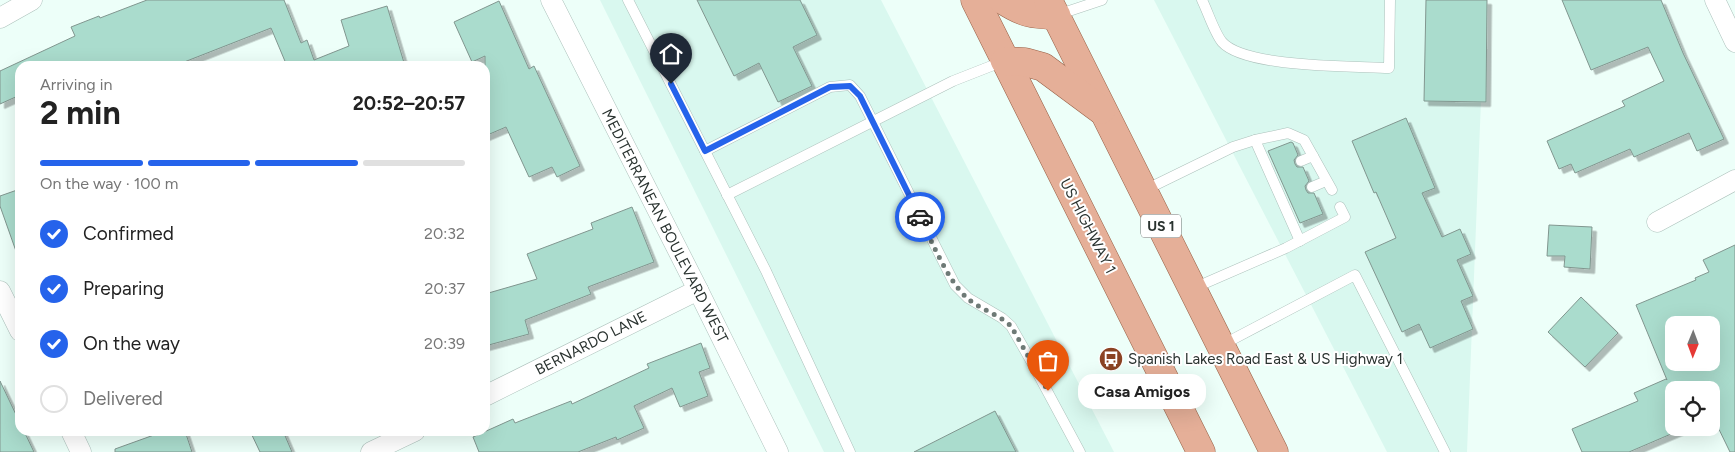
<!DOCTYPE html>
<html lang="en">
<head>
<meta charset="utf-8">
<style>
  :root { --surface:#fff; --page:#f2f2f2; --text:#222; --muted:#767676; --line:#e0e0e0; --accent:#2563eb }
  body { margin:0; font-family:Figtree,sans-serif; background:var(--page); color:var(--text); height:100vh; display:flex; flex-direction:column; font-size:19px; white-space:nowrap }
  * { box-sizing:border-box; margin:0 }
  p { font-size:16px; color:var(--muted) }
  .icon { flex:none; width:28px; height:28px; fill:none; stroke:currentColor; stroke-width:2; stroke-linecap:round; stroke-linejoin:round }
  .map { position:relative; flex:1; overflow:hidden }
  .sheet { position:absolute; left:15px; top:61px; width:475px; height:375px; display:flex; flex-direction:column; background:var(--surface); border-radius:15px; box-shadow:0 5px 20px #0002 }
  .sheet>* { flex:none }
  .needle { width:32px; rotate:181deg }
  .buttons { position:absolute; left:1665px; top:316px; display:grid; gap:10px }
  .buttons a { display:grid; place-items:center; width:55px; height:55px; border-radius:10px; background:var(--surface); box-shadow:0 5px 20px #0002; font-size:25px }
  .pin { position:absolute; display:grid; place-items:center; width:42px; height:42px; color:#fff; margin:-51px -21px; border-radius:50% 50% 50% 0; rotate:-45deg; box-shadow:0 0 5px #0007 }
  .pin .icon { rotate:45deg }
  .courier { position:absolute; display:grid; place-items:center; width:50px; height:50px; margin:-25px; border:4px solid #2563eb; border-radius:50%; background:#fff; color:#222; box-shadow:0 1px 6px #0007 }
  .bubble { position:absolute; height:35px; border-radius:15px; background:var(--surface); box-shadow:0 5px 20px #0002; font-size:16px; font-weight:700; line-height:35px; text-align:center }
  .head em { font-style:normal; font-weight:700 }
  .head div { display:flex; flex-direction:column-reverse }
  .head { display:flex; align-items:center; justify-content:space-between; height:85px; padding:0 25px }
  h1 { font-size:32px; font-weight:700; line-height:38px }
  .bar { display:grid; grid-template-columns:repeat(4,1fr); gap:8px 5px; align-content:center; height:60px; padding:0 25px }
  .bar i { height:6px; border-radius:4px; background:var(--line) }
  .bar .active { background:var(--accent) }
  .bar p { grid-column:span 4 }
  ol { padding:0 25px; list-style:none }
  li { display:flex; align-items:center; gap:15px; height:55px }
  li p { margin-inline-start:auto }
  li .icon { padding:5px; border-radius:50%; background:var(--accent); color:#fff; stroke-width:4 }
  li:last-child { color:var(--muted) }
  li i { width:28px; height:28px; border:2px solid var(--line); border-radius:50% }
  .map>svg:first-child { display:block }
  .built { fill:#d9f8ef }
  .building { fill:#aadccd; stroke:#81968f; fill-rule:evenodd; filter:url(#shadow) }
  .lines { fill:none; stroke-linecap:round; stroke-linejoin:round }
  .lane-casing { stroke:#acc1bb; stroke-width:11 }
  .street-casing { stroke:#acc1bb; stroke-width:21 }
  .primary-casing { stroke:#986147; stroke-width:29 }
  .lane { stroke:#fff; stroke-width:10 }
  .street { stroke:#fff; stroke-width:20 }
  .primary { stroke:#e5af98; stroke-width:28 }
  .done { stroke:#6e7a76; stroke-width:5; stroke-dasharray:0 9 }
  .route { stroke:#2563eb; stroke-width:6 }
  .labels { text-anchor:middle; stroke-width:4; stroke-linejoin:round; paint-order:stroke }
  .shield { fill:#fff; stroke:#6a706e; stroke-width:1 }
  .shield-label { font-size:14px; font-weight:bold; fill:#2a3330 }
  .street-label { font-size:15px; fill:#2a3330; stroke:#fff }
  .poi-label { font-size:15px; fill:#2a3330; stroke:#fff; text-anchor:start }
</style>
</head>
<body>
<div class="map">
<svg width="1735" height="452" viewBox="0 0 1735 452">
  <defs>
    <filter id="shadow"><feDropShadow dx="4.5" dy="4.5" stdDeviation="0" flood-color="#0004"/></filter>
  </defs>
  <rect width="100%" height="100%" fill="#edfff9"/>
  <g class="built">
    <path d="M600,0h281l233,452h-290z"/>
    <path d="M1154,0h331l-18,452h-80z"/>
  </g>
  <g class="building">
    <path d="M147,0h137l17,43 6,-3 7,20 35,-14 -8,-26 46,-14 18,60h-118l-16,-38 -97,38h-154v29l-20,9v-33l75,-35 -4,-9 28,-11 1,2z"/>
    <path d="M697,0h103l17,35 -24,12 19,39 -34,16 -19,-39 -25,13z"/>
    <path d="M1426,0h61l-1,102 -62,-1z"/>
    <path d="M1562,0h99l22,53 41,86 -27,12 -8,-18 -55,24 -4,-8 -55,24 -4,-9 -12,5 -12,-28 78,-35 -3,-5 42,-20 -16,-34 -57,23z"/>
    <path d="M499,1l30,68 5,-3 46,100 -23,11 -5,-10 -23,10 -23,-50 -21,9v-80l-13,6 -18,-40z"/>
    <path d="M1406,118l29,70 -13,5 20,44 18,-8 11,25 -14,6 16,36 -12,5 12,28 -43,19 -11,-24 -17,8 -37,-80 31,-14 -20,-46 -2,1 -22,-52z"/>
    <path d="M1291,142l2,1 5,12 -4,5 1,4 2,3h6l6,14 -4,5 1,4 2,3h6l9,21 -23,9 -32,-72z"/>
    <path d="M20,189v64l-3,1 -17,-48v-10z"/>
    <path d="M632,207l22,55 -66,25 3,7 -66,26 4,14 -44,12v-52l52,-15 -10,-25 66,-25 -2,-6z"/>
    <path d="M1549,225l43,2 -2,42 -26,-2 1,-11h-18z"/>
    <path d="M1735,245v207h-5l-18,-37 -1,1v-26h-37v38h11l-56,24h-47l-10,-23 66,-28 -4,-8 32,-14 1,1 -31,-75 60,-25 -1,-2 14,-6 -6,-12zM1674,325h37v37h-37z"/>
    <path d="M1581,297l37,36 -33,34 -37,-35z"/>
    <path d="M701,343l9,25 -11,4 9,24 -28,11 -8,-19 -38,18 10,22 -27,12 -1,-3 -38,15h-99l-6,-15 40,-18 2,4 56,-22 1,3 77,-36 -2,-4z"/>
    <path d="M0,381l20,42v8h4l10,21h-34z"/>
    <path d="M995,411l21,41h-102z"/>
    <path d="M165,431h20l7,21h-77v-3z"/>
    <path d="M250,431h33l9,21h-32z"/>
  </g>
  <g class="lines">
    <g class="lane-casing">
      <g id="lane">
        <path d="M628,0l138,271 84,181"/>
        <path d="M1202,0c6,12 12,32 20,42 23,26 131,24 167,26l1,-68"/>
        <path d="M1057,15l45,-15"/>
        <path d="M1255,140l45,101"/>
        <path d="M705,151l125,-64 20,-2 10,11 95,189 13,13 34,20 9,8 20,35 49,91"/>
        <path d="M1301,161l12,-5"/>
        <path d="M1312,187l14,-6"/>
        <path d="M1145,190l88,-43 22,-7 33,-7 16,7 28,50"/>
        <path d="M727,195l226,-114 51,-20"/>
        <path d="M1194,288l92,-40 59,-31 -5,-10"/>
        <path d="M1222,345l133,-70 90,177"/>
      </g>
    </g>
    <g class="street-casing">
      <g id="street">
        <path d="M551,0l147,290 80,162"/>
        <path d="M1715,0l20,42"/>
        <path d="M0,18l32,-18"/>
        <path d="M1657,222l78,-42"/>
        <path d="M0,291l20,40"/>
        <path d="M485,396l213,-106"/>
        <path d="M71,431l10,21"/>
        <path d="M371,452l44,-21"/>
      </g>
    </g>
    <g class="primary-casing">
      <g id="primary">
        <path d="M975,0l226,452"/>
        <path d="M1003,0c20,13 29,15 53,15"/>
        <path d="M1048,0l226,452"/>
        <path d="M1005,61l20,1 18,5 58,43"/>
      </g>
    </g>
    <use href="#lane" class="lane"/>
    <use href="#street" class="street"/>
    <use href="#primary" class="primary"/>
  </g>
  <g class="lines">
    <path class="done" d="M920,217c12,25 27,62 46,80 13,12 32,17 45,29l37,65"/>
    <path class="route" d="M671,84l34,67 125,-64 20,-1 10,10 60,121"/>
  </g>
  <defs>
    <g id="bus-disc" transform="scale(1.25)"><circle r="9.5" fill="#8b4323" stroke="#fff"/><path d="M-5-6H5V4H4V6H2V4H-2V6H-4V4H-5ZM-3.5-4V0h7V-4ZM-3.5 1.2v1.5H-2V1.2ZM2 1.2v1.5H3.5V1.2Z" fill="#fff"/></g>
  </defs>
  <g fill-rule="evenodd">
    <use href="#bus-disc" x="1111" y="359"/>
  </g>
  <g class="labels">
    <rect class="shield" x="1141" y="214.5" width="40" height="23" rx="4"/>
    <g class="shield-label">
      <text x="1161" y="231">US 1</text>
    </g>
    <g class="street-label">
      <text transform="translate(665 226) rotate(63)" y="5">MEDITERRANEAN BOULEVARD WEST</text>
      <text transform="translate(1088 226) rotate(63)" y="5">US HIGHWAY 1</text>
      <text transform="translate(591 343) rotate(-27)" y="5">BERNARDO LANE</text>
    </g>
    <g class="poi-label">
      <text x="1128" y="364">Spanish Lakes Road East &amp; US Highway 1</text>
    </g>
  </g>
</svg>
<div class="buttons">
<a><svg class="needle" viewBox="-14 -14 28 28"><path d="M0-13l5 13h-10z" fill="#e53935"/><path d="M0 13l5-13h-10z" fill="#767676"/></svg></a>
<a><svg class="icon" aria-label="locate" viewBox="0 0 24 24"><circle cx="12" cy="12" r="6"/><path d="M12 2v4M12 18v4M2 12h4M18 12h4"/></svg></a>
</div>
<div class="pin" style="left:1048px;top:391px;background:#ea580c"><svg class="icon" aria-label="bag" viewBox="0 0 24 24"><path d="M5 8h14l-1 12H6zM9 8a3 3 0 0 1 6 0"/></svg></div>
<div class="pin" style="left:671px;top:84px;background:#1f2937"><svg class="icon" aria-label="home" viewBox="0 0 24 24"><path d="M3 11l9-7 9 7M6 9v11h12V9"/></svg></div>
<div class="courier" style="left:920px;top:217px"><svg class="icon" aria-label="car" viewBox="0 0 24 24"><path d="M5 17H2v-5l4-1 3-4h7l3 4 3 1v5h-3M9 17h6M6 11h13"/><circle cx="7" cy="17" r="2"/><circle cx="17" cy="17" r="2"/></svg></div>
<div class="bubble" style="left:1078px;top:374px;width:128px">Casa Amigos</div>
<section class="sheet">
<div class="head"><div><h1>2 min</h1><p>Arriving in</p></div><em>20:52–20:57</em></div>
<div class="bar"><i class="active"></i><i class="active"></i><i class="active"></i><i></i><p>On the way · 100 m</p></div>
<ol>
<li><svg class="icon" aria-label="check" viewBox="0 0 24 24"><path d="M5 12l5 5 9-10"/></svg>Confirmed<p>20:32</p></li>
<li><svg class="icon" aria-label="check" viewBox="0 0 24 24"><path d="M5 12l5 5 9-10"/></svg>Preparing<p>20:37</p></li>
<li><svg class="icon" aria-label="check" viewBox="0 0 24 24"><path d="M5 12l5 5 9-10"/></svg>On the way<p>20:39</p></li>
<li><i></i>Delivered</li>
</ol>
</section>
</div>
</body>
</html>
